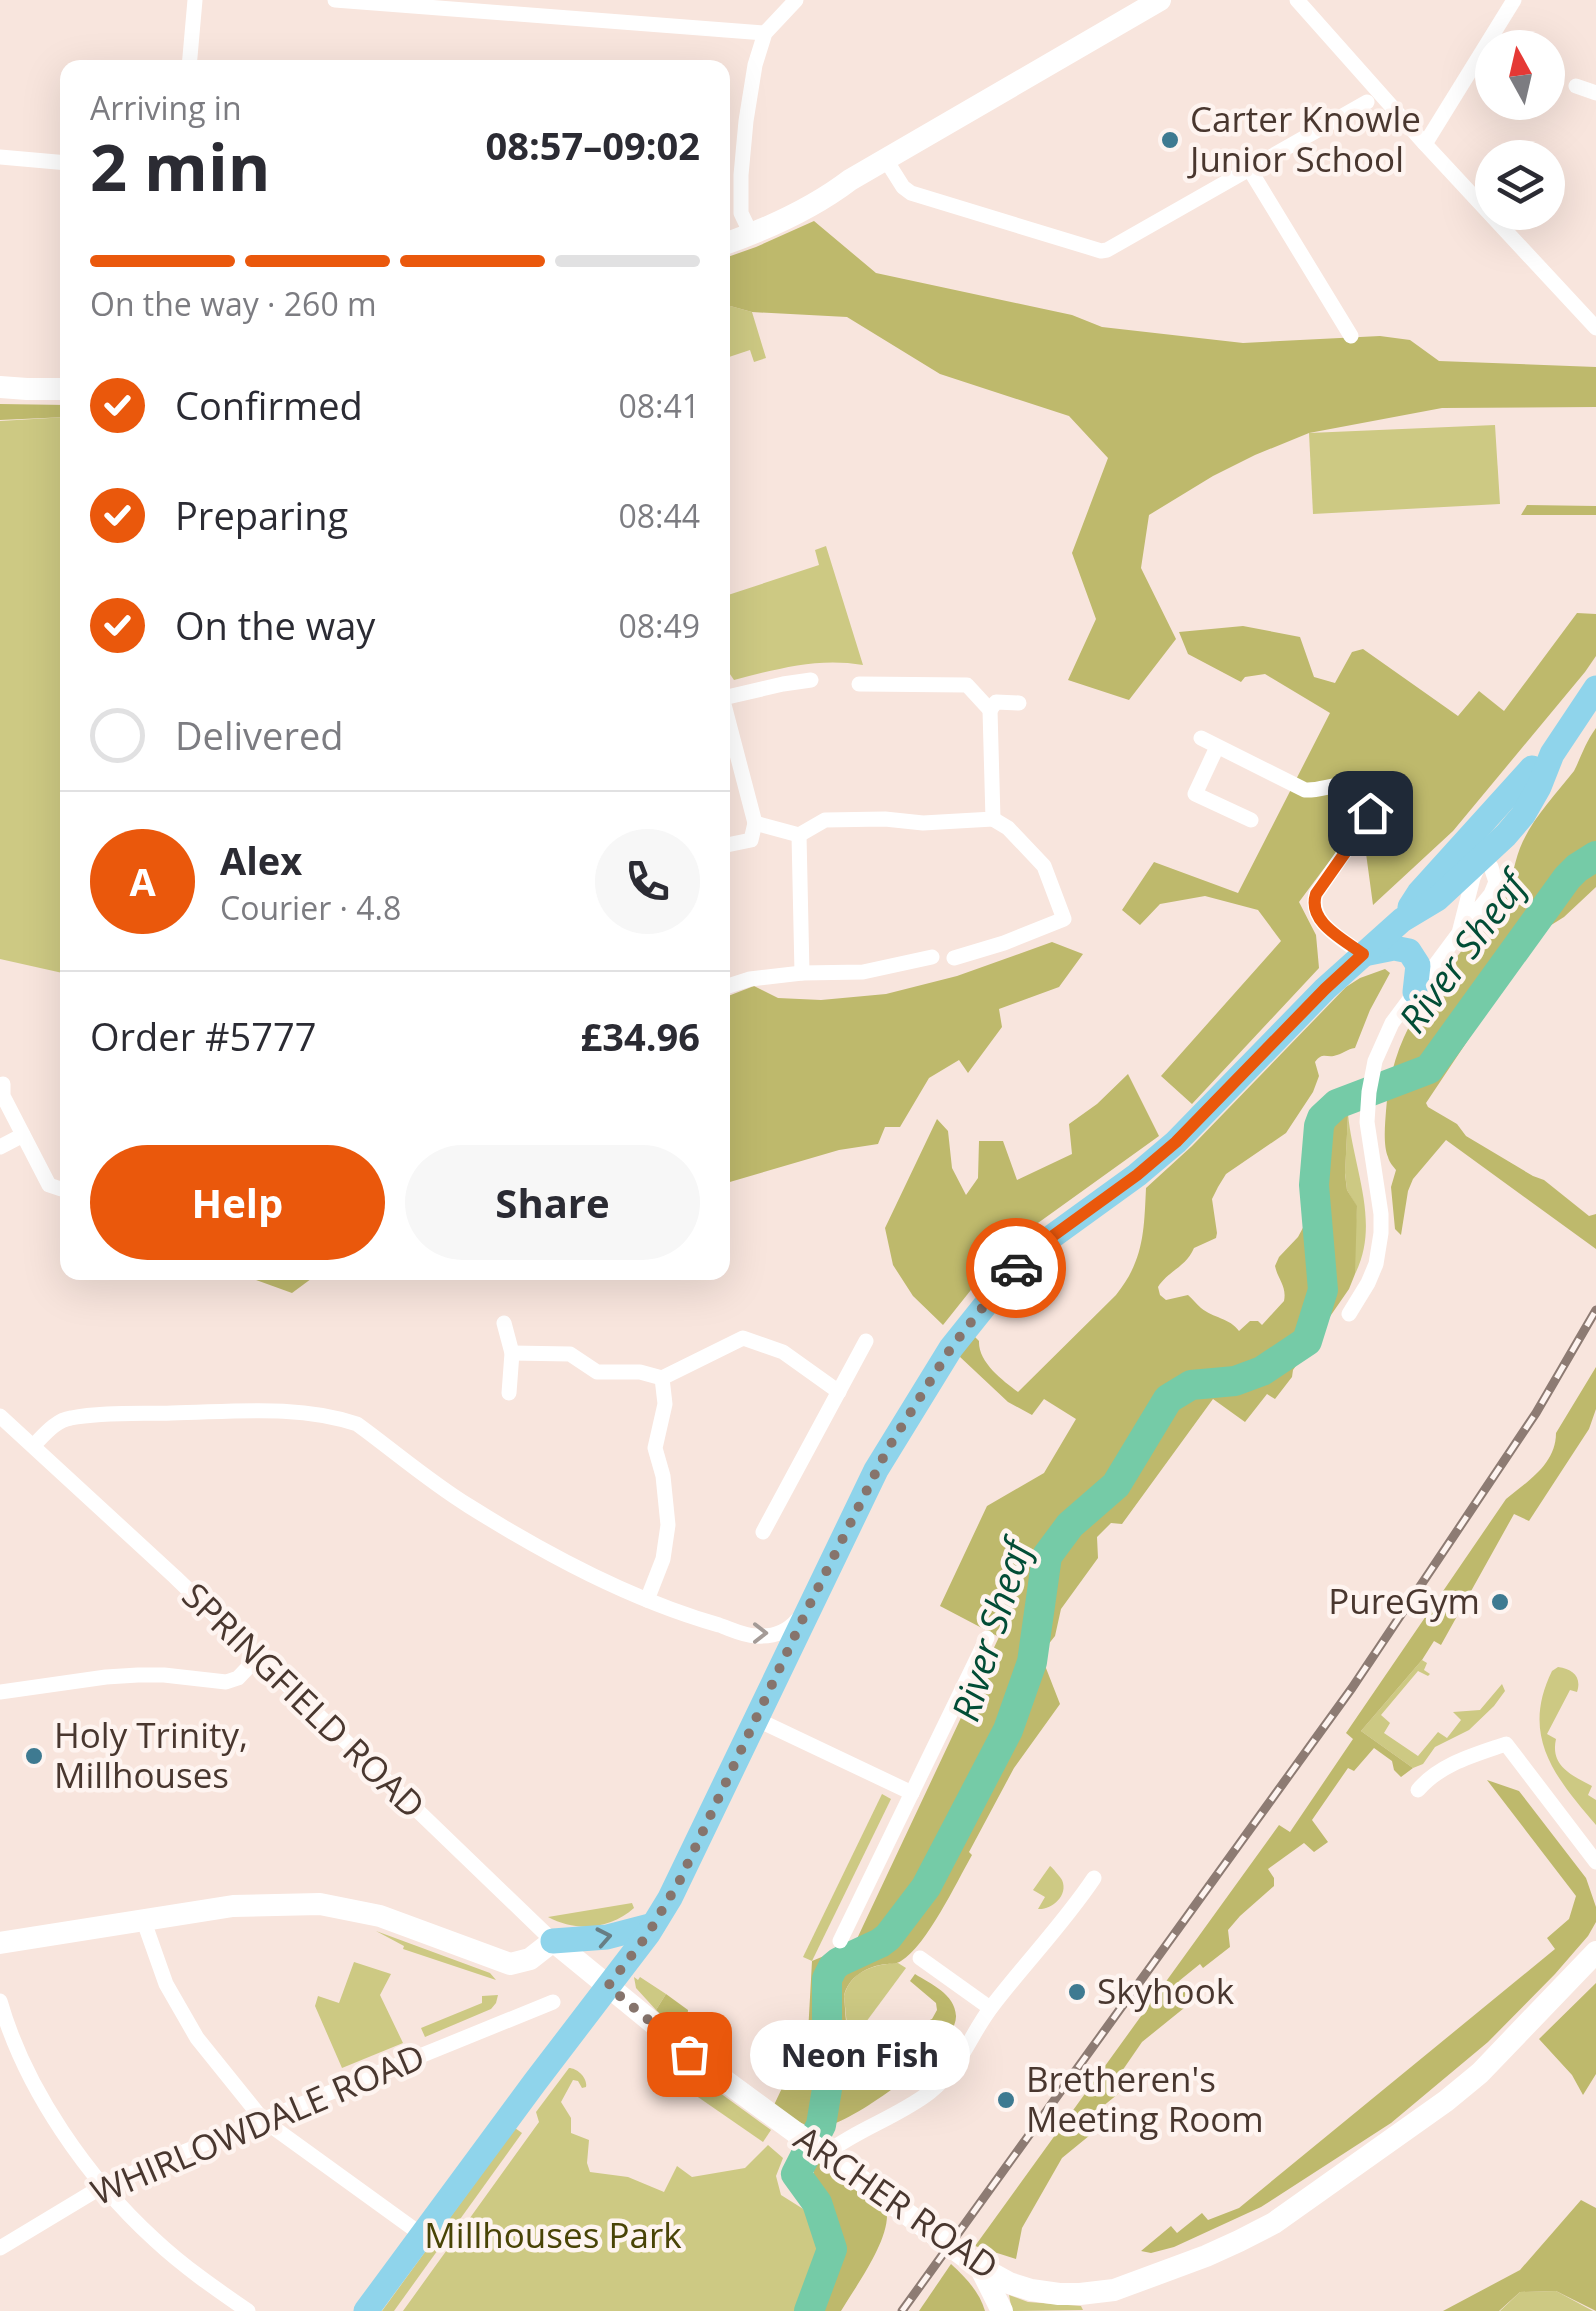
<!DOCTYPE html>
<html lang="en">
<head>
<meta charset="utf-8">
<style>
  :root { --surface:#fff; --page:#f7f7f7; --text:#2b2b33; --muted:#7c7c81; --line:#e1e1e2; --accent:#ea580c }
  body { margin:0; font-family:"Open Sans",sans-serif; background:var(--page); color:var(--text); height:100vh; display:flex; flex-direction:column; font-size:38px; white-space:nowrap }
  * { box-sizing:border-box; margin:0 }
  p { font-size:32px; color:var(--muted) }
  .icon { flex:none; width:55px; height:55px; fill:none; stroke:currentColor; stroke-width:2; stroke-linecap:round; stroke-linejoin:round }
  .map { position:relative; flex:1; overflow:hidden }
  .drawer { position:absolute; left:60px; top:60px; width:670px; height:1220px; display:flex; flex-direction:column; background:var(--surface); border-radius:20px; box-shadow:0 10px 40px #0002 }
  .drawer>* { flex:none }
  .needle { width:65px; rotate:352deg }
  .tools { position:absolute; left:1475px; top:30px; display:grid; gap:20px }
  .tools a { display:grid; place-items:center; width:90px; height:90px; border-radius:50%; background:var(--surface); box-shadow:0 10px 40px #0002; font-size:50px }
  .pin { position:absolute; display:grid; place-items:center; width:85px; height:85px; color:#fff; margin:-42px; border-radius:20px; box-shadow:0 5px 15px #0006 }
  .courier { position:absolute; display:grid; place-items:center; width:100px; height:100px; margin:-50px; border:8px solid #ea580c; border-radius:50%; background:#fff; color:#222; box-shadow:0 2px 12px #0007 }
  .bubble { position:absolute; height:70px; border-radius:35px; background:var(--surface); box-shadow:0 10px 40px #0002; font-size:32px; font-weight:700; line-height:70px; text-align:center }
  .head em { font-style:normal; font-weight:700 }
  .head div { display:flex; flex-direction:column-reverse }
  .head { display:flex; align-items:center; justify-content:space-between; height:170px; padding:0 30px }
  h1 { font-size:65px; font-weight:700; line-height:75px }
  .bar { display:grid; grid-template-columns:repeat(4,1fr); gap:15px 10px; align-content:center; height:120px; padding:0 30px }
  .bar i { height:12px; border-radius:8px; background:var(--line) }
  .bar .selected { background:var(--accent) }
  .bar p { grid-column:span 4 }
  .line { display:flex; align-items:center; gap:25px; padding:0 30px; border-top:2px solid var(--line) }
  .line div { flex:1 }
  .round { display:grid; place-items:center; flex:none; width:105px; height:105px; border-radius:52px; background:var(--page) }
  ol { padding:0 30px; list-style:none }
  li { display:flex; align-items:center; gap:30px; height:110px }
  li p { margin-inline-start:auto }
  li .icon { padding:10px; border-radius:50%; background:var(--accent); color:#fff; stroke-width:4 }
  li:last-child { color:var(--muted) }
  li i { width:55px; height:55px; border:5px solid var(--line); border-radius:50% }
  .cta { display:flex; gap:20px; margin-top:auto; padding:20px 30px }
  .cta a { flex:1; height:115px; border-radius:60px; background:var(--accent); color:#fff; font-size:40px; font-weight:700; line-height:115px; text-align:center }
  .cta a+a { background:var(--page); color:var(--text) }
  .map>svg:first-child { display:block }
  .green { fill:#cdc983 }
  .forest { fill:#beb96c }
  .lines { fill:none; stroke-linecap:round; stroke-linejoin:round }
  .river { stroke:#75cba7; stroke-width:30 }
  .street { stroke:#fff; stroke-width:15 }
  .secondary { stroke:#fff; stroke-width:22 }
  .primary { stroke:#8fd4eb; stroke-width:25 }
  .rail-casing { stroke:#8d7b73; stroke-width:9 }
  .rail { stroke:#fef4f0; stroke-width:5; stroke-dasharray:15; stroke-linecap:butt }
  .oneway { stroke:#a49b97 }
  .oneway2 { stroke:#687e84 }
  .done { stroke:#86746c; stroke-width:10; stroke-dasharray:0 18 }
  .route { stroke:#ea580c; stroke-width:12 }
  .poi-dot { fill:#3e7a91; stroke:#fef4f0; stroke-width:4 }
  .labels { text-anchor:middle; stroke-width:9; stroke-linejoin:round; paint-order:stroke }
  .poi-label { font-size:35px; fill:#49372f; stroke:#fef4f0; text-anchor:start }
  .street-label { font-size:35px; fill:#49372f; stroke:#fef4f0 }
  .park-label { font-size:35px; fill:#494406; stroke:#fef4f0 }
  .water-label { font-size:38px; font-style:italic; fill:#024d36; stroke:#fef4f0 }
</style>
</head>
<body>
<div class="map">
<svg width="1596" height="2311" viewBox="0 0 1596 2311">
  <rect width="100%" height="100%" fill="#f8e5dd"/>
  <g class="green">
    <path d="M723,304l29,8 14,46 -12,4 -4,-12 -27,9z"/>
    <path d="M67,417v557l-67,-15v-538z"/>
    <path d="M1495,425l5,79 -187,10 -4,-81z"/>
    <path d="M826,546l37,119c-45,-8 -86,4 -129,15l-11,-16v-73l2,5 94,-31 -4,-15z"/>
    <path d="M1348,1114c5,54 33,109 7,160l-2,-14 4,-53 -10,-17 -2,-17z"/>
    <path d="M1422,1660l5,3 -3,7 6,4 -2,2 -10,-5 -37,44 9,8 -6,10 34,23 20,-24 9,6 14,-18 -8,-8 27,-2 22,-26 3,7 -11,15 -25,24 -34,17 -12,17 -10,4 -52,-37z"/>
    <path d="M1558,1667c15,2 24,10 19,25l-7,-2 -23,44 9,5c-6,27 15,36 36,47l-4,9 8,5v25c-41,-48 -76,-89 -44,-154z"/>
    <path d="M882,1794l9,5 -79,162 -9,-4z"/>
    <path d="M1050,1866c2,1 11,12 12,14 7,16 -11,30 -24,29l7,-12 -12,-7z"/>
    <path d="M632,1903l2,5c-25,22 -58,24 -86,9z"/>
    <path d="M376,1931l114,42 6,7 -93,-31 1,-3z"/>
    <path d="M354,1962l37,12 -11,21 23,48 -61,25 -27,-62 3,-10 21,7z"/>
    <path d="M898,1963l8,5 -57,77 -5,-49c6,-25 31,-32 54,-33z"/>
    <path d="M634,1977l4,3 2,-3 26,17 -10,16 -20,-22z"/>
    <path d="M498,1995l-2,8 -5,6 -66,28 -4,-9 61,-25v-7z"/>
    <path d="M569,2068c8,0 19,10 17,19l-4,1 -4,-7 -5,-1 -12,22 10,16v15l18,7 -2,23 3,9 38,5 36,15 13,-26 15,11 53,-9 23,-23 15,13 -7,18 5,19 27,17 11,38v8l-24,53h-392l136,-189 -3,-10z"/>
    <path d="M705,2082l66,48 -8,12 -68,-47z"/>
    <path d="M515,2128l7,5 -128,178h-12z"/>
    <path d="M1556,2291l37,20h-93l20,-19z"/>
    <path d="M1009,2295l19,7 53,4 2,4 -71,1z"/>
  </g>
  <g class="forest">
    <path d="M814,221l62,52 196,42 30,12 141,16 137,-7 30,4 29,21 157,6v40l-154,1 -133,25 -54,22 -42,21 -64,39 -8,53 35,71 -47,61 -61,-20 28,-61 -24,-66 36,-95 -39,-42 -129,-42 -93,-57 -95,-5 -29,-8 -1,-45 34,-12z"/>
    <path d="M0,404l67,1v12l-67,3z"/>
    <path d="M1527,505l69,1v9h-75z"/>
    <path d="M1577,613l19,1v42l-11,16 -132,159 -80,74 -8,-59 -22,-3 -44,59 17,33 3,33 -127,136 -31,-28 120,-135 -23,-31 -53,-14 -45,8 -20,21 -18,-15 32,-48 84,31 92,-180 -65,-39 -20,3 -4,5 -53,-28 -9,-22 64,-6 57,11 14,40 21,6 17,-31 11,-3 95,67 21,-25 25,20z"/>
    <path d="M1596,728v159l-32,30 -24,15 -114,171 2,4 29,17 9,12 67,40 11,4 45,36 7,-2v35l-150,-109 -33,39 -5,12 -7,44 -6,-6 -4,-42 5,-17c-3,-4 -7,-8 -8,-13 -5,-12 -3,-33 -2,-46 6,-92 63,-143 118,-210 8,-17 9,-35 16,-53 11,-28 35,-53 54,-77 8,-16 11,-28 22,-43z"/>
    <path d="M1052,942l31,12 -24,33 -60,22 3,18 -34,46 -9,-13 -30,18 -29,49h-15l-7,17 -39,6 -116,34v-186l31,-12 24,12 43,2 65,-6 71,-18z"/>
    <path d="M1385,969l5,4 -20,37 -15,38c-8,1 -11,5 -18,7 -10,4 -14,-4 -22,7l4,14 -6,16 -27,41 -60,41 -8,13 -6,12 5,34 -1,5 -22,10c-8,19 -26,23 -36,39l2,8 6,5 22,-5c5,4 8,9 13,13 12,10 29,10 38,23l11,-10h8l4,4 22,-24c3,-15 -6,-21 -9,-35l4,-9 19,-20 7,-13 14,-39 6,-58 7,-6 16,-7 -3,60 2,16 10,16 -2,68 -6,15 -56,81 -1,7 -17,22 -8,-5 -22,28 -32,-23 -91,125 -11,-1 -14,14 1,21 -37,51 -6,27 -12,15 1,12 16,41 -46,64 -45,84 3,3c-16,28 -45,90 -71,106 -7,4 -8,2 -15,3 -19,2 -38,13 -42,32 3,29 0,67 35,74l7,-7 4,2 6,-6 -5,-5 6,-8 11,-3 2,-14 22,-10 5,-9 -1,-7 -26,-22 5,-7c16,10 40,20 41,42 1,33 -104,108 -134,111 -20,1 -33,-11 -48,-22l34,-72 4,-72 43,-18 144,-306 -59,-31 47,-100 57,-33 32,-54 -32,-20 -12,16 -24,-13 -49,-46 16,-19 4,4c-1,21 23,39 39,51l98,-97c28,-35 28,-64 30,-107l46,-42 154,-159 14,-9z"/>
    <path d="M1128,1074l31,62 -153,110 -63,79 -30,-29 -20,-31 -8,-37 52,-109 11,12 4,37 14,27 12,-17 1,-37h24l14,39 55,-26 -3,-30 28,-20z"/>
    <path d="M237,1273h82l-27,20z"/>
    <path d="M1596,1367v42l-7,20 -60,92 -15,-7 -73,131 -7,-4 -12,19 -61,71 52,37 -12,9 -7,-7 -2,-9 -18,-13 -20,23 -6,-3 -36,52 16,22 -14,10 -10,-9 -36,26 6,9v8l-34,30 -12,14 2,17 -27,21 -3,-4 -21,17 15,19 -52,42 -22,32 9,11 -43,35 9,11 -33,27 -40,70 -6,31 -41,-13 304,-421 11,7 63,-93 -7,-6 160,-234c22,-18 50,-35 50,-66z"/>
    <path d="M1487,1780l32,11 67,87 10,29v15l-8,14 -33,38 -67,68 -97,81 -130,84 -87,40 -23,6 -10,-2 30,-25 6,7 25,-20 6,7 31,-12 316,-259 -8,-11 22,-19 7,-23z"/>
    <path d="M1596,1983v91l-13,21 -11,-20 -33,-36z"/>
    <path d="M666,1994l22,16 -1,10 -7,5 -9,-1 -15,-14z"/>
    <path d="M818,2162l69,52c1,29 -31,72 -46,97h-23l23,-64 -14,-44 -13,-22v-12z"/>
    <path d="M1581,2200l15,8v103l-40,-20 -36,1 -21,19h-56l77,-41z"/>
    <path d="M951,2264c15,14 28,27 34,47h-66z"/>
  </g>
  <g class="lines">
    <path class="river" d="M809,2311l23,-62 -15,-46 -21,-29 25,-49 6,-36v-110l6,-12 6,-5 41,-19 8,-6 38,-50 82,-157 24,-68 15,-106 23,-31 46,-40 52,-86 23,-14 44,-4 27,-10 45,-30 16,-51 -9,-105 5,-59 3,-8 15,-14 92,-35 138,-191 10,-10 19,-12"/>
    <g class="street">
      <path d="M335,0l430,33"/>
      <path d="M1297,0l128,144 171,184"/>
      <path d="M189,68l6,-68"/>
      <path d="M1576,86l20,7"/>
      <path d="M1425,144l89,-144"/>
      <path d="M0,157l68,6"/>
      <path d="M886,160l17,27 8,6 190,58 6,-1 260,-148"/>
      <path d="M1250,170l101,166"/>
      <path d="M751,234l-10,-21v-38l5,-54 9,-56 10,-32 31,-33"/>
      <path d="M859,684l108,1 23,25"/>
      <path d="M722,697l33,126 44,12 26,-15 60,-1 38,4 70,-4 -3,-109"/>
      <path d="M723,698l60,-14 28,-4"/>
      <path d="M990,710l6,-8 23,1"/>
      <path d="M1201,738l104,52c21,2 49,-18 61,9 4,9 3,15 -1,24l-49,71c-8,29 27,45 47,61"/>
      <path d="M1217,747l-22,47 56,26"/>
      <path d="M799,835l3,138"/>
      <path d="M722,846l29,-6 4,-17"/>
      <path d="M954,958l50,-15 60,-24 -20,-53 -36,-38 -15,-9"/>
      <path d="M722,988l28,-9 52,-6 61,-1 69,-15"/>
      <path d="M3,1084v12l46,89 12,4"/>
      <path d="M0,1147l23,-12"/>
      <path d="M1349,1314l19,-31 8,-19 5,-31v-19l-14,-92 2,-30 6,-31 17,-38 67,-90 32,-39 5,-12 -5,-15 -8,-11 -10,22 -14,55"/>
      <path d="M504,1323l8,30 -3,40"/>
      <path d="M512,1353l58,1 27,18h43l22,6 81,-40 40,14 56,40"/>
      <path d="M0,1416l175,161 378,364"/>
      <path d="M34,1445c10,-10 22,-25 37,-27 31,-6 69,-4 101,-5 60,-1 126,-9 185,11 37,27 73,58 112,82 78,49 162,94 250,119 12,4 23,10 37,11 16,1 31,-4 41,-16"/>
      <path d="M763,1532l103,-191"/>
      <path d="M647,1600l16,-41 5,-34 -5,-49 -8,-28 10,-44 -3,-26"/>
      <path d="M0,1692l106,-15 32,-2h26l62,7 12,-4 20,-21"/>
      <path d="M756,1719l156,74"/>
      <path d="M1418,1790c22,-26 56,-35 88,-46l90,118"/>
      <path d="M143,1919l23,65 31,54 66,82 159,115"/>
      <path d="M840,1941l147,-303"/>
      <path d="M920,1958l70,50"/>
      <path d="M0,2001c25,88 88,178 155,239 29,27 61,49 93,71"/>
      <path d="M824,2155c33,-26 74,-38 106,-63 32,-25 40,-58 63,-87 33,-43 71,-82 101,-127"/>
      <path d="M0,2248l103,-62 34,-15 416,-169"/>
    </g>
    <g class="secondary">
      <path d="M722,245c45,-16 90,-36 128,-65l310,-180"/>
      <path d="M0,387l27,2h41"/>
      <path d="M0,1943l233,-37 87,-2 60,12 130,48 20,-5 23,-18 160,131 265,194 31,17 22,7 28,4h21l34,-4 92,-34 33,-15 35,-18 172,-122 34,-28 116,-121"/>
      <path d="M981,2269l21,42"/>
    </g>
    <g class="primary">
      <path d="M1410,907l9,-14 113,-125"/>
      <path d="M1364,954l30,-6 15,3 9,14 -3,27"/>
      <path d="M553,1941l54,-4 46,-12"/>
      <path d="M366,2311l169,-229 113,-148 22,-36 206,-428 75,-122 52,-65 47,-45 87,-63 39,-33 149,-153 77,-69 35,-21 69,-64 17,-20 16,-28 13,-33 44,-66"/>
    </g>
    <g class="rail-casing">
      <path id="rail" d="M902,2311l450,-623 184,-275 60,-103"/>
    </g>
    <use href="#rail" class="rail"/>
  </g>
  <defs><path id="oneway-chevron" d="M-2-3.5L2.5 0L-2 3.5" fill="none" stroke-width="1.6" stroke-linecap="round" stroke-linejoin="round" transform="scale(2.5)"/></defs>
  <use class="oneway" href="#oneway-chevron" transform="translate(760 1633)"/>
  <use class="oneway2" href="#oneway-chevron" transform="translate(604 1937) rotate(-11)"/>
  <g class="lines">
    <path class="done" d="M689,2054l-81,-68 40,-52 32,-54 126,-268 81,-162 64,-102 35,-45 30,-35"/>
    <path class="route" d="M1016,1268l34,-30 87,-63 39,-33 149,-153 38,-35c-20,-15 -56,-32 -47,-60l50,-71 4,-10"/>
  </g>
  <g class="poi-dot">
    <circle cx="1170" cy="140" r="10"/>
    <circle cx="1500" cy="1602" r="10"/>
    <circle cx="34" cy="1756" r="10"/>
    <circle cx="1077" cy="1992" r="10"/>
    <circle cx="1006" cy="2100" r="10"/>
  </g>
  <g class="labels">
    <g class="poi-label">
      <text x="1190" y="132">Carter Knowle<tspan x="1190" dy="40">Junior School</tspan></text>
      <text x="1480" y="1614" text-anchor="end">PureGym</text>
      <text x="54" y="1748">Holy Trinity,<tspan x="54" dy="40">Millhouses</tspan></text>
      <text x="1097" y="2004">Skyhook</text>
      <text x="1026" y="2092">Bretheren's<tspan x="1026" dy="40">Meeting Room</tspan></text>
    </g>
    <g class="street-label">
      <text transform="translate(303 1701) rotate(44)" y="12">SPRINGFIELD ROAD</text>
      <text transform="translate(258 2125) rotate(-23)" y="12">WHIRLOWDALE ROAD</text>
      <text transform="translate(896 2203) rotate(35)" y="12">ARCHER ROAD</text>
    </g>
    <g class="park-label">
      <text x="553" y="2248">Millhouses Park</text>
    </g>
    <g class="water-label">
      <text transform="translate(1463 953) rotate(-54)" y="13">River Sheaf</text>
      <text transform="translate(992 1631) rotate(-73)" y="13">River Sheaf</text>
    </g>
  </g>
</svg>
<div class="tools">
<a><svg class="needle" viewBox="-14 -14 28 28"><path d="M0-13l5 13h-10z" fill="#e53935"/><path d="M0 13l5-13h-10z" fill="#7c7c81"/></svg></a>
<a><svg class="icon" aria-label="layers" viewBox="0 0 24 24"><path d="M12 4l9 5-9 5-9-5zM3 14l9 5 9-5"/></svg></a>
</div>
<div class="pin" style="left:689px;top:2054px;background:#ea580c"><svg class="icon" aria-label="bag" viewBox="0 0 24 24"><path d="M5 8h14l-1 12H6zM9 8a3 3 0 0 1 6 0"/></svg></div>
<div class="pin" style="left:1370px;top:813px;background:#1f2937"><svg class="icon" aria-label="home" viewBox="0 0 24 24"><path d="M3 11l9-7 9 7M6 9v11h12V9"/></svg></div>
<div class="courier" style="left:1016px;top:1268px"><svg class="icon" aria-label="car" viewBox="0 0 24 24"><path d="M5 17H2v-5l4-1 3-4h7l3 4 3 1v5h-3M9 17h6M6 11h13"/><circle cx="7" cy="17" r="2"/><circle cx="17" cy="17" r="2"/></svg></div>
<div class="bubble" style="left:750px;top:2020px;width:220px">Neon Fish</div>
<section class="drawer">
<div class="head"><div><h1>2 min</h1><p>Arriving in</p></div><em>08:57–09:02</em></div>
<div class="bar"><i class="selected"></i><i class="selected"></i><i class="selected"></i><i></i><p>On the way · 260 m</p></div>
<ol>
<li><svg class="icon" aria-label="check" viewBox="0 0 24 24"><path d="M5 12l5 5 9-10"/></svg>Confirmed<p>08:41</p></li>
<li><svg class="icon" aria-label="check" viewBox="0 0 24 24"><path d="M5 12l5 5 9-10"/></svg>Preparing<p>08:44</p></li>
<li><svg class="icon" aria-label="check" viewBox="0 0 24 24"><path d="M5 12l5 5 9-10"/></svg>On the way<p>08:49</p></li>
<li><i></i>Delivered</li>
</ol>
<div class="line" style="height:180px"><b class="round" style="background:var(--accent);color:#fff">A</b><div><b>Alex</b><p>Courier · 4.8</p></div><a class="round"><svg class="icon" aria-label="phone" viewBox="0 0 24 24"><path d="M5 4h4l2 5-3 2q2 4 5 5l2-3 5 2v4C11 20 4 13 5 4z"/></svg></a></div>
<div class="line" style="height:130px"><div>Order #5777</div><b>£34.96</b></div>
<div class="cta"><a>Help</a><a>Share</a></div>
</section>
</div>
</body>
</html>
